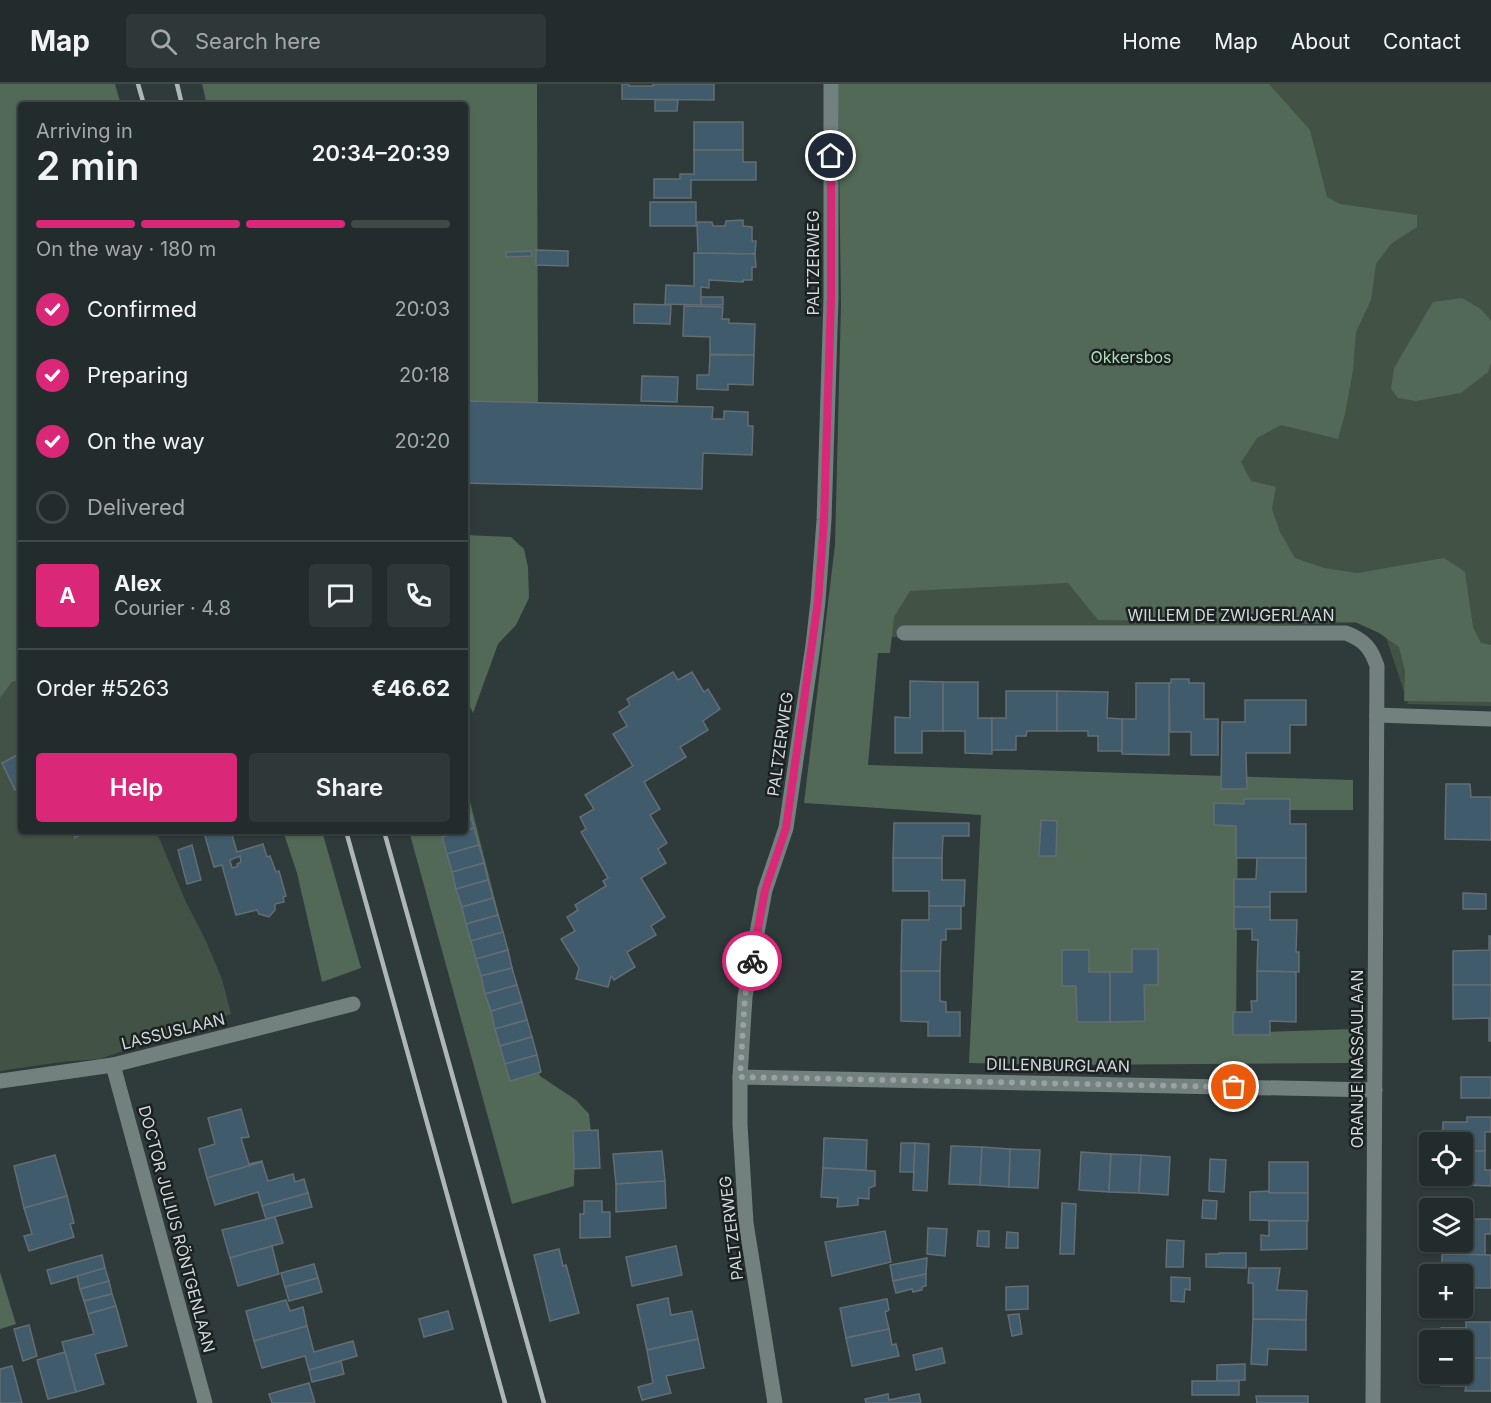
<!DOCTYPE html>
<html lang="en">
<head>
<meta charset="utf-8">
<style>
  :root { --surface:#232c2c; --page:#2f3838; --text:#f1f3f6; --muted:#a3a7a9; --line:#404848; --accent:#db2777 }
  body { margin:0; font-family:Inter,sans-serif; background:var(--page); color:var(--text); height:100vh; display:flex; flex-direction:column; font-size:22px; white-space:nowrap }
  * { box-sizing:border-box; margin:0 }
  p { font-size:20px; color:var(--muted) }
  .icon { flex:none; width:33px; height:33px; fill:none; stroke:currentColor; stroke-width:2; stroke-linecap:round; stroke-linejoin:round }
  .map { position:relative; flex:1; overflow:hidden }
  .details { position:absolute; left:18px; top:18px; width:450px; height:732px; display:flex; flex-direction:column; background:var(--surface); border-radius:6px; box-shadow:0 2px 4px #0004,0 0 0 2px var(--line) }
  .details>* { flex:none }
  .controls { position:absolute; left:1419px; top:1048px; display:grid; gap:12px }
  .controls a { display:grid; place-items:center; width:54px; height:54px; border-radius:6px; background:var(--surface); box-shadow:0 2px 4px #0004,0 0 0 2px var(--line); font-size:30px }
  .pin { position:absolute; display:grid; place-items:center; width:51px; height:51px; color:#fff; margin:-26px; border:3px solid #fff; border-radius:50%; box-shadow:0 2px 6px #0007 }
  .courier { position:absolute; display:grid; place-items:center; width:60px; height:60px; margin:-30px; border:4px solid #db2777; border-radius:50%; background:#fff; color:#222; box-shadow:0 2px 8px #0007 }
  .head em { font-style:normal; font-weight:600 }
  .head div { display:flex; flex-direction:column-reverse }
  .head { display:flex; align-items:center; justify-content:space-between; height:102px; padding:0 18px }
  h1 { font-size:39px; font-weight:600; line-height:45px }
  .bar { display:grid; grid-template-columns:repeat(4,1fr); gap:9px 6px; align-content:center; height:72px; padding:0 18px }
  .bar i { height:8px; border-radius:4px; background:var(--line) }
  .bar .selected { background:var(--accent) }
  .bar p { grid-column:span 4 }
  .line { display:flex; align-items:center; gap:15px; padding:0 18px; border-top:2px solid var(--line) }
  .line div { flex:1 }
  .round { display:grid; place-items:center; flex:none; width:63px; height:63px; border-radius:6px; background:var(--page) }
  ol { padding:0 18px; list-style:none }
  li { display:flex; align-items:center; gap:18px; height:66px }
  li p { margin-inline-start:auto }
  li .icon { padding:6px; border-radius:50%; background:var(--accent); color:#fff; stroke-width:4 }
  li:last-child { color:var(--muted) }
  li i { width:33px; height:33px; border:3px solid var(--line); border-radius:50% }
  .primary-button { display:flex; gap:12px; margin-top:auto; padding:12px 18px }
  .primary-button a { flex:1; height:69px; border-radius:6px; background:var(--accent); color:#fff; font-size:24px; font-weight:600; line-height:69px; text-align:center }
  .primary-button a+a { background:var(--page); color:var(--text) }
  header { display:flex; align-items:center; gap:36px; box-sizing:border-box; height:84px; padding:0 30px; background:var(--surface); border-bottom:2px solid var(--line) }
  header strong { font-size:28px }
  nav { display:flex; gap:33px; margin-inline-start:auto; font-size:21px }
  .search { width:420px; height:54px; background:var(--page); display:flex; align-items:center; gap:15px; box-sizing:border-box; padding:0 21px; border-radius:6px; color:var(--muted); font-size:22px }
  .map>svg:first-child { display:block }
  .green { fill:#425245 }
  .forest { fill:#526957 }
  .building { fill:#405b6b; stroke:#636d73; stroke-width:1.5; fill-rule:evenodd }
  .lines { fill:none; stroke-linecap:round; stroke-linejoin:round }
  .minor { stroke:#72817e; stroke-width:15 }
  .rail { stroke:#afb6b7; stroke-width:4.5 }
  .done { stroke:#99a1a2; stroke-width:6; stroke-dasharray:0 10.8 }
  .route { stroke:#db2777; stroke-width:8 }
  .labels { text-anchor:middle; stroke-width:5; stroke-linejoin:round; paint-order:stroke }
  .street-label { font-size:16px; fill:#d2d9da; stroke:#1b2020 }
  .park-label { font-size:16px; fill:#aeddb8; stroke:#1b2020 }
</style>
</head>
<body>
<header>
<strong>Map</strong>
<div class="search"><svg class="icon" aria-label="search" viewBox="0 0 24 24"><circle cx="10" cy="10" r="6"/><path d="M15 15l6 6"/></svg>Search here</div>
<nav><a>Home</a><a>Map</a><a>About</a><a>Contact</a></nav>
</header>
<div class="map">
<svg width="1491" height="1319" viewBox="0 0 1491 1319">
  <rect width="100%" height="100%" fill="#2f3a3b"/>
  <g class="green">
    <path d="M853,0h638v622l-83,-2 -27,-82 -544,17z"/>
    <path d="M21,595v152h135l30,71 20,39 16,38 9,35 -131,45 -39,3 -61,9v-373l12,-16z"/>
  </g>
  <g class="forest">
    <path d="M0,0h115l6,21h-100v574l-9,3 -12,16z"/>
    <path d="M202,0h335l1,329 -73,-2v-306h-258z"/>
    <path d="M838,0h431l41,46 17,67 13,7 77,11v12l-26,17 -15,20 -5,36 -15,32 -3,38 -8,44 -7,25 -57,-14 -24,13 -16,24 10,19 25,6 -4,22 8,23 15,26 29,10 33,5 87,-15 21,14 8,55 8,16 10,2v57l-87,-1 1,-30 -6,-24 -20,-14 -24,-11 -257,-2 -30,-37 -158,8 -16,26 -4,36h-12l-10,112 485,15v30h-115l-2,223 117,-4 -1,34 -289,2 -94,-2 12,-248 -177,-12 31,-258 6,-240z"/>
    <path d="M1462,214l19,11 10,12v42l-3,9 -27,21 -45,8 -18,-3 -7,-9 3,-21 39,-66z"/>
    <path d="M465,451l46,2 13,12 4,18 1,31 -13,27 -18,19 -25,69 -8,-17z"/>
    <path d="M465,698l75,294 36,24 13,14 2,18c-14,20 -17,30 -17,54l-62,18 -103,-373h56z"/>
    <path d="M283,747h39l39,137 -39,14 -25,-109z"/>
    <path d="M0,1188l16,52 -16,5z"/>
  </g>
  <g class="building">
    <path d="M622,0h7v2h24v-2h61v16l-92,-1z"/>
    <path d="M655,16h23l-1,11h-22z"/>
    <rect x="694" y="38" width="49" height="28"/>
    <path d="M694,66h49v12h13v18h-65v18h-37v-19h26v-5h14z"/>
    <rect x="650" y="118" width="46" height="24"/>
    <path d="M743,136v6l9,1v14h4l-1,13 -57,-1 -1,-31h15l1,4h12l1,-5z"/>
    <path d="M536,166l32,1v15l-32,-1z"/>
    <path d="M531,167l1,5 -26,1v-5z"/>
    <path d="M694,169l61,1 1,13h-4v13h-9v2l-34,-2v8l-8,-1v18l-36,-1 1,-19 28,1z"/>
    <rect x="701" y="213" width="22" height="8"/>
    <path d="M634,220l37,1 -1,19 -36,-1z"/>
    <path d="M684,222l39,1 -1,12h7v4l26,1 -1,31 -44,-1v-17l-27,-1z"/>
    <path d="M710,271h44l-1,30 -25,-1v6l-31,-1v-14h12z"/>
    <path d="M642,292l36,1 -1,25 -36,-1z"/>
    <path d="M465,317l248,6 -1,12h12v-8l24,1v14h5l-1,29 -49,-2 -1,36 -237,-6z"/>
    <path d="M673,588l5,8 14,-8 12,20 4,-3 12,20 -17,12 5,9 -28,17 6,10 -42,25 16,27 -10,6 17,28 -9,6 8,14 -25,15 24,39 -14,9 5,9 -29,17 8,15 -21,13 -3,-4 -3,11 -32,-8 3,-11 -18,-29 14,-8 -8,-14 11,-7 -3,-5 31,-19 -3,-5 5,-3 -27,-46 5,-3 -6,-12 14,-8 -9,-14 48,-29 -20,-32 14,-8 -8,-14 11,-7 -3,-6z"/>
    <path d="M1171,595h18v4h15v36h14v36h-27v-23h-21l-1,-49h2z"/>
    <path d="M910,597l33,1v49h-21v22h-27v-36l15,1z"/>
    <path d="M943,598h35v36h14v36l-27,-1v-22h-22z"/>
    <path d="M1136,599h33v72l-47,-1v-35h14z"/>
    <path d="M1006,607h51v40h-30l-1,5h-10v14h-24v-32h14z"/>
    <path d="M1057,607l51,1 -1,26 15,1v32h-24v-15h-10v-5h-31z"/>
    <path d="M1245,616h61v25h-16v28h-44l1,36h-26l1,-67h23z"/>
    <path d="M21,669v34l-6,3 -13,-27z"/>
    <path d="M1446,700h24l1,13h20v43l-46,-1z"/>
    <path d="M1244,715h46v25h16v34h-70v-32l-22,-1v-22l30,1z"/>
    <path d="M469,727l5,17 -9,2v-18z"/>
    <path d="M1041,736l16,1 -1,35h-17z"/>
    <path d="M894,739h75v13h-26l-1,22h-49z"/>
    <path d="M474,744l5,17 -32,9 -5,-17z"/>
    <path d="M72,747h16l-13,7z"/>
    <path d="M211,747h20l6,21 26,-8 4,13 3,-1 6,16 3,-1 7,25 -3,1 1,5 -9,2v6l-6,7 -10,-3 -2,-4 -21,5 -14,-50 -8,2 -10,-34zM240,772l1,6 -4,2 1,2 -6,2 -2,-8z"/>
    <path d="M440,747h22l-20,6z"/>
    <path d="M192,761l9,35 -14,4 -9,-34z"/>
    <path d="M479,761l5,18 -32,9 -5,-18z"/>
    <path d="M893,774h49v22h23l-1,26h-35v-15h-36z"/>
    <path d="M1257,774h49v34h-36v15h-36v-28h22z"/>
    <path d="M484,779l4,17 -32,9 -4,-17z"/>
    <path d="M488,796l5,18 -31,9 -6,-18z"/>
    <path d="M1463,809l23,1v15h-23z"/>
    <path d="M493,814l5,17 -32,9 -4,-17z"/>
    <path d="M929,822h32v23h-15v11h-5l-1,31h-39l1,-51h27z"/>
    <path d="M1234,823h36v13h27l-1,32h3v20l-42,-1 1,-31h-6v-11h-18z"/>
    <path d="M498,831l5,17 -32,9 -5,-17z"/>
    <path d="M503,848l5,18 -32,9 -5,-18z"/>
    <path d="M1489,852h2v49h-38v-34l36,-1z"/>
    <path d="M1132,865h26v36h-14l1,36 -35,1v-50h22z"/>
    <path d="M508,866l4,18 -31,8 -5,-17z"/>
    <path d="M1062,866h27v22h21v50h-33l-1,-36h-14z"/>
    <path d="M512,884l5,17 -32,9 -4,-18z"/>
    <path d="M901,887h39v30l6,1v10h14v24h-32v-14l-27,-1z"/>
    <path d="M1257,887l39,1v50l-26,-1v14h-37v-23h19l-1,-11h6z"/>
    <path d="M517,901l5,17 -31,9 -6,-17z"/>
    <path d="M1453,901h38v56h-2v-23l-36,1z"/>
    <path d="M522,918l5,18 -32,9 -4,-18z"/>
    <path d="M527,936l5,17 -32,9 -5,-17z"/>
    <path d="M532,953l5,18 -32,9 -5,-18z"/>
    <path d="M537,971l4,17 -31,9 -5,-17z"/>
    <rect x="1461" y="993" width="30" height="21"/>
    <path d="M241,1025l8,28 -8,1 8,26 13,-3v1l-55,16 -8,-29 16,-5 -7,-26z"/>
    <path d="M1467,1033h24v15h-6v19h-23v-8h-20l1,-21h24z"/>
    <path d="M598,1046l2,38 -26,1 -1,-38z"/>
    <path d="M824,1054l43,2 -1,30 -43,-2z"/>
    <path d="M901,1059h14l-1,29h-14z"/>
    <path d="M915,1059l14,1 -2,47 -14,-1z"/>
    <path d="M951,1062l31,1 -2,38 -31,-1z"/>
    <path d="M982,1063l28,2 -1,38 -29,-2z"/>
    <path d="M1010,1065l30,1 -2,38 -29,-1z"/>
    <path d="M662,1067l3,30 -49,3 -3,-30z"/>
    <path d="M1462,1067h23v19h6v16l-25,-1 1,-5h-25v-4h20z"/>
    <path d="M1081,1068l30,2 -2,38 -30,-2z"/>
    <path d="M1111,1070l30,1 -2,38 -30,-1z"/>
    <path d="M55,1071l12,41 -43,12 -10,-42z"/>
    <path d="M1141,1071l29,2 -2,38 -29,-2z"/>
    <path d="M1210,1075l16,1 -2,32 -15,-1z"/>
    <path d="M262,1078l6,19 25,-7 2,8 9,-3 4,14 -46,13 -4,-14 -43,13 -8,-27z"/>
    <rect x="1269" y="1078" width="39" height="31"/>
    <path d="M823,1084l52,3v15l-6,2v11l-11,-1v7l-21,2 1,-9 -17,-1z"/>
    <path d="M665,1097l1,27 -50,4v-28z"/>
    <path d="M1269,1107v2h39v28l-58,-1v-28z"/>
    <path d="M308,1109l4,14 -46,12 -4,-13z"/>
    <path d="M67,1112l7,27 -4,1 4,13 -45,14 -5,-15 8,-2 -8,-26z"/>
    <path d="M1203,1116l14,1 -1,18 -14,-1z"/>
    <path d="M584,1117h18v11h8v25l-30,1v-24h4z"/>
    <path d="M1062,1119l14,1 -2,50h-14z"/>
    <path d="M275,1133l8,26 -53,15 -8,-28z"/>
    <path d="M1466,1135h25v15h-6v21l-43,-1v-12h20v-18h4z"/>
    <path d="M1269,1137h38v28l-46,1v-15l8,1z"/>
    <path d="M928,1144l19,1 -2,27 -18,-2z"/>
    <path d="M885,1147l6,31 -59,14 -7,-34z"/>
    <path d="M978,1147h11v16l-12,-1z"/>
    <path d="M1007,1148l11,1v15h-12z"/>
    <path d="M1167,1156l17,1 -1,26h-17z"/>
    <path d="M272,1162l7,28 -41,12 -8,-28z"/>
    <path d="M676,1162l6,29 -50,11 -6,-29z"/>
    <path d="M559,1165l4,17 3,-1 13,48 -29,8 -16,-66z"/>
    <path d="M1219,1169h27v15l-40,-1v-13h13z"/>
    <path d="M1442,1170l49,1v33h-25v-6h-4v-7h-20z"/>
    <path d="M102,1171l3,13 -54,16 -4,-14z"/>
    <path d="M927,1174l-1,16 -33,7 -3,-16z"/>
    <path d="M314,1180l4,14 -33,9 -4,-14z"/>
    <path d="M105,1184l4,13 -29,8 -3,-13z"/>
    <path d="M1249,1184h31l-3,22 30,1 -1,29 -53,-1v-36h-5z"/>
    <path d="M926,1190v12l-4,1v3l-9,2 -1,-3 -16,4 -3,-12z"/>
    <path d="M1171,1193l19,1v12l-5,-1 -1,13 -13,-1z"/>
    <path d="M318,1194l4,14 -33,9 -4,-14z"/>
    <path d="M109,1197l3,13 -28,7 -4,-12z"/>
    <path d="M1028,1202v23l-22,1v-23z"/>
    <path d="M112,1210l4,12 -28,8 -4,-13z"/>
    <path d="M668,1214l3,17 21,-4 6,28 -51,11 -10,-45z"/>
    <path d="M887,1215l2,11 -4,2 4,17 -43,9 -6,-30z"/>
    <path d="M286,1216l4,11 13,-4 4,19 -53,15 -8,-30z"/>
    <path d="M116,1222l11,40 -32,8 9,30 -28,8 -14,-50 32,-8 -6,-20z"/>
    <path d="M448,1227l5,18 -29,8 -5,-18z"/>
    <path d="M1019,1230l3,20 -10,2 -4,-21z"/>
    <path d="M1253,1235l53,1v30l-38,-1 -1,16 -16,-1z"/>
    <path d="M1466,1238h25v36h-29v-17h-21v-13h25z"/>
    <path d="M29,1241l8,31 -14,5 -9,-32z"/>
    <path d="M307,1242l7,26 39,-11 4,15 -48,14 -4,-14 -43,12 -8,-27z"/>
    <path d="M889,1245l3,16 4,-1 3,12 -47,10 -6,-28z"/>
    <path d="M698,1255l6,29 -38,8 5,17 -29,7 -4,-13 15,-4 -6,-33z"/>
    <path d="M942,1264l3,15 -29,7 -3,-15z"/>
    <path d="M65,1268l11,40 -28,7 -11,-39z"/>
    <path d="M1462,1274h29v33h-26l1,-5h-25v-12h21z"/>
    <path d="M341,1277l3,13 -32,8 -3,-12z"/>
    <path d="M1245,1280v16l-28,1v-16z"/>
    <path d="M12,1282l10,37h-22v-34z"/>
    <rect x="1192" y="1297" width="47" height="14"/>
    <path d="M309,1299l6,20h-43l-3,-9z"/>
    <path d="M888,1310l1,6 30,-6 2,9h-55l-1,-4z"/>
    <path d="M1256,1312h52v7h-51z"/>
  </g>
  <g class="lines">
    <g class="minor">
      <path d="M904,549h442c18,7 25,15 31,33l-4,737"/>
      <path d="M1377,631l114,4"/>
      <path d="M113,981l92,338"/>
      <path d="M740,993l635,13"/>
      <path d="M0,997l113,-16 240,-61"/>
      <path d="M775,1319l-29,-180 -6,-98v-48l5,-80 20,-107 21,-62 27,-183 5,-44 6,-81 7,-221v-215"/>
    </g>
    <g class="rail">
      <path d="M138,0l6,21"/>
      <path d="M177,0l5,21"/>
      <path d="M346,747l159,572"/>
      <path d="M384,747l160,572"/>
    </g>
  </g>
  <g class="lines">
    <path class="done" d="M752,877l-7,35 -5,81 494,10"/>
    <path class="route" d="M752,877l13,-71 21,-62 32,-227 6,-81 7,-221v-143"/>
  </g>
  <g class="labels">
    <g class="street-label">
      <text transform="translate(813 179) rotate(-90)" y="6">PALTZERWEG</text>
      <text x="1231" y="537">WILLEM DE ZWIJGERLAAN</text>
      <text transform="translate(780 660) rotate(-82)" y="6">PALTZERWEG</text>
      <text transform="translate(173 947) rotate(-14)" y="6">LASSUSLAAN</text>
      <text transform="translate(1357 975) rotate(-90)" y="6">ORANJE NASSAULAAN</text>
      <text transform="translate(1058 981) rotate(1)" y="6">DILLENBURGLAAN</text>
      <text transform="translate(731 1144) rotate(-97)" y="6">PALTZERWEG</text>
      <text transform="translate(177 1145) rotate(75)" y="6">DOCTOR JULIUS RÖNTGENLAAN</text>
    </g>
    <g class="park-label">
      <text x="1131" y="279">Okkersbos</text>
    </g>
  </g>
</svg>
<div class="controls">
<a><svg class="icon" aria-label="locate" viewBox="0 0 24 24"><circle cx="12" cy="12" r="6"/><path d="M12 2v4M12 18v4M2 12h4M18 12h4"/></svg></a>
<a><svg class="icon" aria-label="layers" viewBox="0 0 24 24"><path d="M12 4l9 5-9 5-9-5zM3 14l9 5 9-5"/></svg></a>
<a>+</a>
<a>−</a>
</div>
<div class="pin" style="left:1234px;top:1003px;background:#ea580c"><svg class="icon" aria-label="bag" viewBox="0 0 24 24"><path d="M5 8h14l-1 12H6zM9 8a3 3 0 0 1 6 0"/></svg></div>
<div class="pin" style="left:831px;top:72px;background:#1f2937"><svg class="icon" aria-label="home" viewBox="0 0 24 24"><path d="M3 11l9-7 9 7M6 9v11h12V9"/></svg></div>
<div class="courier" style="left:752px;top:877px"><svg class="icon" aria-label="bike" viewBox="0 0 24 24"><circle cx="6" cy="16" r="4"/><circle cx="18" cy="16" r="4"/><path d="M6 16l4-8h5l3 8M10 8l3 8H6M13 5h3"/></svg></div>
<section class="details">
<div class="head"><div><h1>2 min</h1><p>Arriving in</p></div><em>20:34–20:39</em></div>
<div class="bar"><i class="selected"></i><i class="selected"></i><i class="selected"></i><i></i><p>On the way · 180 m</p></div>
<ol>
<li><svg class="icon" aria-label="check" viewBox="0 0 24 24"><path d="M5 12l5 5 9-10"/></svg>Confirmed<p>20:03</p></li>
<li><svg class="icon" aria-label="check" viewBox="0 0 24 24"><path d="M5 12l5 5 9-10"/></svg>Preparing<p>20:18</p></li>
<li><svg class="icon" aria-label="check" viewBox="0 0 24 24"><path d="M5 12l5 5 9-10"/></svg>On the way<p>20:20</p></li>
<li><i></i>Delivered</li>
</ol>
<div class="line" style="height:108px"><b class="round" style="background:var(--accent);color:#fff">A</b><div><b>Alex</b><p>Courier · 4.8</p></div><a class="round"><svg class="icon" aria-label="chat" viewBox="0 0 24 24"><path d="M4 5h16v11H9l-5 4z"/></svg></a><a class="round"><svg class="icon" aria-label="phone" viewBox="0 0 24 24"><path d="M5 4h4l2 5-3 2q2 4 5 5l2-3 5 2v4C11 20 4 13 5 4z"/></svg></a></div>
<div class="line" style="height:78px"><div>Order #5263</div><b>€46.62</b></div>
<div class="primary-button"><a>Help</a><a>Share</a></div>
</section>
</div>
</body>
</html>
